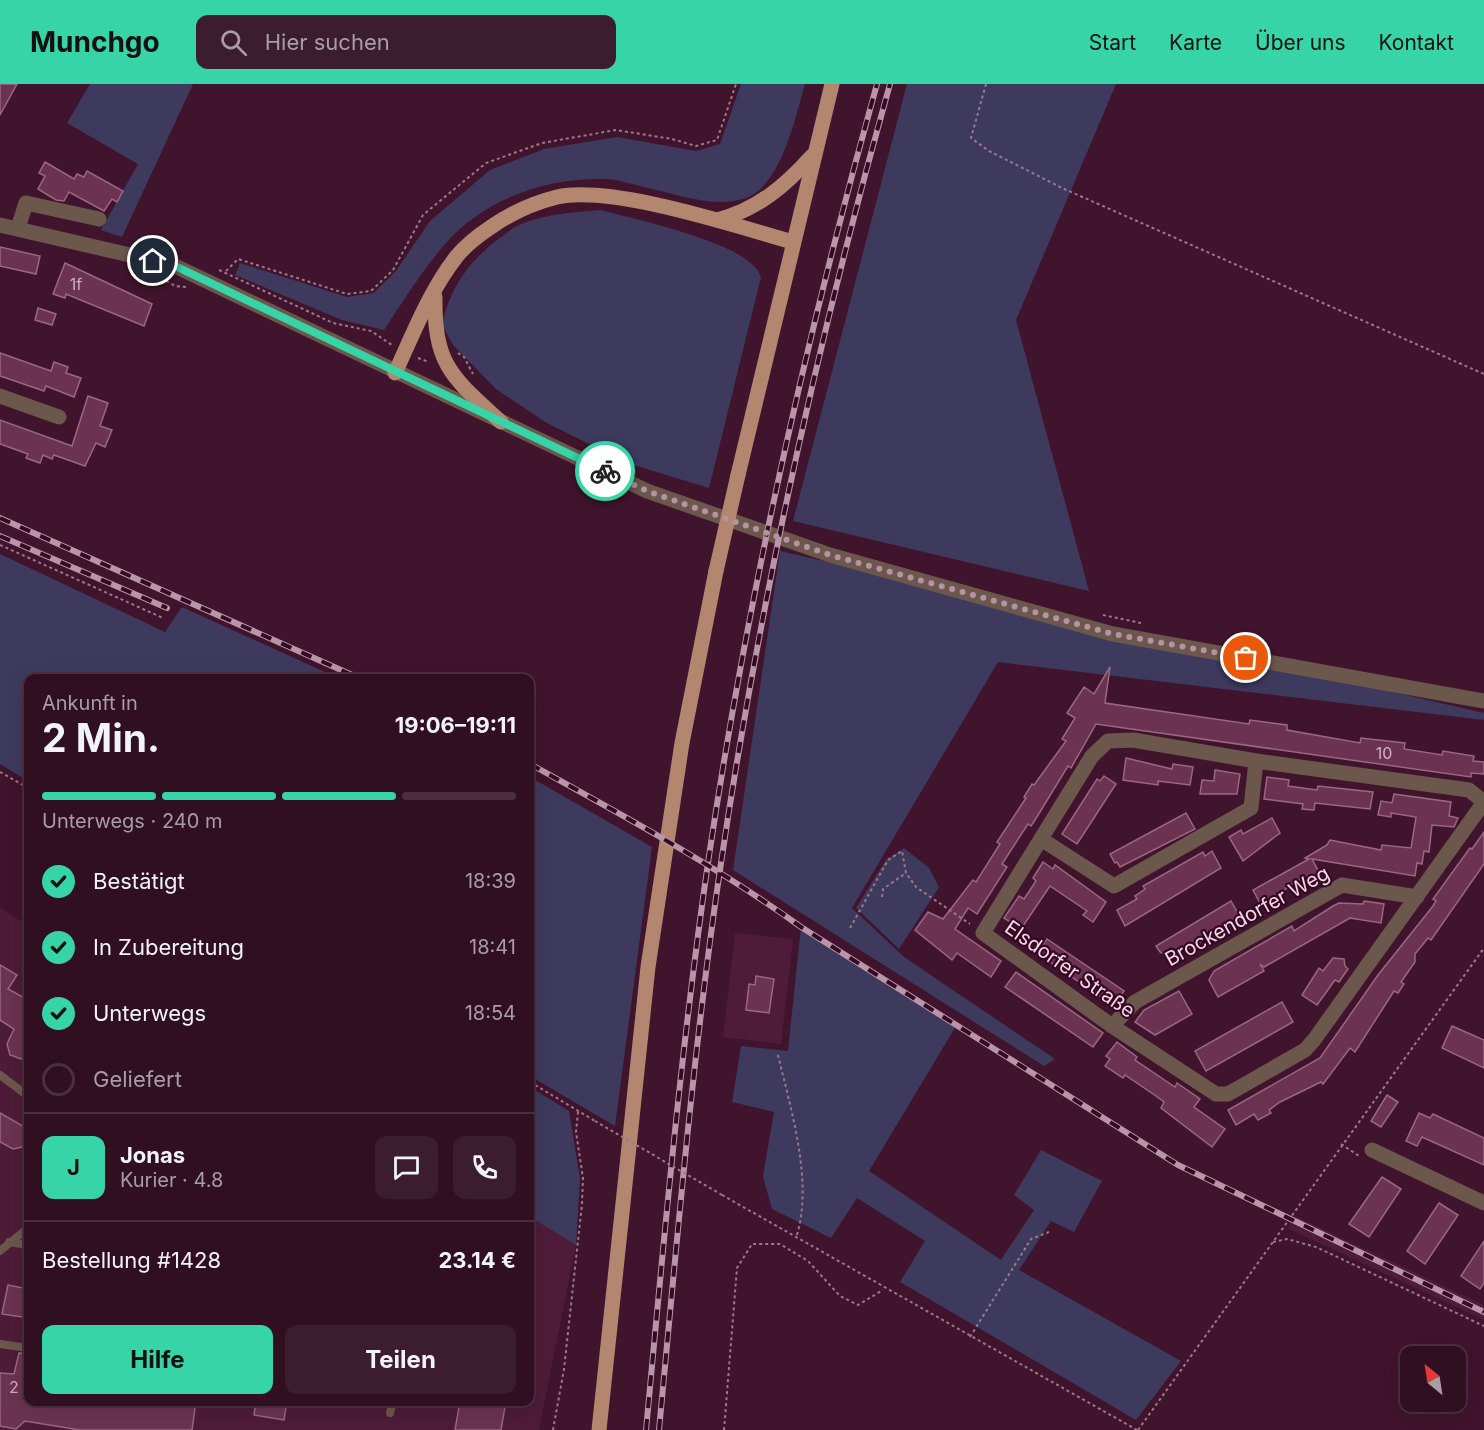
<!DOCTYPE html>
<html lang="de">
<head>
<meta charset="utf-8">
<style>
  :root { --surface:#300f21; --page:#3c1d2e; --text:#f1f3f6; --muted:#a89ca5; --line:#4b2f3f; --accent:#36d4a7 }
  body { margin:0; font-family:Inter,sans-serif; background:var(--page); color:var(--text); height:100vh; display:flex; flex-direction:column; font-size:22px; white-space:nowrap }
  * { box-sizing:border-box; margin:0 }
  p { font-size:20px; color:var(--muted) }
  .icon { flex:none; width:33px; height:33px; fill:none; stroke:currentColor; stroke-width:2; stroke-linecap:round; stroke-linejoin:round }
  .map { position:relative; flex:1; overflow:hidden }
  .sheet { position:absolute; left:24px; top:590px; width:510px; height:732px; display:flex; flex-direction:column; background:var(--surface); border-radius:12px; box-shadow:0 6px 24px #0002,0 0 0 2px var(--line) }
  .sheet>* { flex:none }
  .needle { width:39px; rotate:330deg }
  .buttons { position:absolute; left:1400px; top:1262px; display:grid; gap:12px }
  .buttons a { display:grid; place-items:center; width:66px; height:66px; border-radius:12px; background:var(--surface); box-shadow:0 6px 24px #0002,0 0 0 2px var(--line); font-size:30px }
  .pin { position:absolute; display:grid; place-items:center; width:51px; height:51px; color:#fff; margin:-26px; border:3px solid #fff; border-radius:50%; box-shadow:0 2px 6px #0007 }
  .courier { position:absolute; display:grid; place-items:center; width:60px; height:60px; margin:-30px; border:4px solid #36d4a7; border-radius:50%; background:#fff; color:#222; box-shadow:0 2px 8px #0007 }
  .headline em { font-style:normal; font-weight:700 }
  .headline div { display:flex; flex-direction:column-reverse }
  .headline { display:flex; align-items:center; justify-content:space-between; height:102px; padding:0 18px }
  h1 { font-size:39px; font-weight:700; line-height:45px }
  .bar { display:grid; grid-template-columns:repeat(4,1fr); gap:9px 6px; align-content:center; height:72px; padding:0 18px }
  .bar i { height:8px; border-radius:4px; background:var(--line) }
  .bar .active { background:var(--accent) }
  .bar p { grid-column:span 4 }
  .line { display:flex; align-items:center; gap:15px; padding:0 18px; border-top:2px solid var(--line) }
  .line div { flex:1 }
  .round { display:grid; place-items:center; flex:none; width:63px; height:63px; border-radius:12px; background:var(--page) }
  ol { padding:0 18px; list-style:none }
  li { display:flex; align-items:center; gap:18px; height:66px }
  li p { margin-inline-start:auto }
  li .icon { padding:6px; border-radius:50%; background:var(--accent); color:#111; stroke-width:4 }
  li:last-child { color:var(--muted) }
  li i { width:33px; height:33px; border:3px solid var(--line); border-radius:50% }
  .button { display:flex; gap:12px; margin-top:auto; padding:12px 18px }
  .button a { flex:1; height:69px; border-radius:12px; background:var(--accent); color:#111; font-size:24px; font-weight:700; line-height:69px; text-align:center }
  .button a+a { background:var(--page); color:var(--text) }
  header { display:flex; align-items:center; gap:36px; box-sizing:border-box; height:84px; padding:0 30px; background:var(--accent); color:#111 }
  header strong { font-size:28px }
  nav { display:flex; gap:33px; margin-inline-start:auto; font-size:21px }
  .search { width:420px; height:54px; background:var(--page); display:flex; align-items:center; gap:15px; box-sizing:border-box; padding:0 21px; border-radius:12px; color:var(--muted); font-size:22px }
  .map>svg:first-child { display:block }
  .built { fill:#4e1c38 }
  .green { fill:#3e3a5e }
  .building { fill:#6b3351; stroke:#9b6781; stroke-width:1.5 }
  .lines { fill:none; stroke-linecap:round; stroke-linejoin:round }
  .path { stroke:#9d788b; stroke-width:2; stroke-dasharray:3 3; stroke-linecap:butt }
  .service { stroke:#6c574c; stroke-width:8 }
  .minor { stroke:#6c574c; stroke-width:15 }
  .tertiary { stroke:#6c574c; stroke-width:15 }
  .primary { stroke:#b2866f; stroke-width:15 }
  .rail-casing { stroke:#b996a7; stroke-width:6 }
  .rail { stroke:#350923; stroke-width:4; stroke-dasharray:11; stroke-linecap:butt }
  .path-bridge { stroke:#9d788b; stroke-width:2; stroke-dasharray:3 3; stroke-linecap:butt }
  .primary-bridge { stroke:#b2866f; stroke-width:15 }
  .done { stroke:#b693a4; stroke-width:6; stroke-dasharray:0 10.8 }
  .route { stroke:#36d4a7; stroke-width:8 }
  .labels { text-anchor:middle; stroke-width:4.5; stroke-linejoin:round; paint-order:stroke }
  .number-label { font-size:16px; fill:#d2aec0 }
  .street-label { font-size:20px; fill:#f5d7e5; stroke:#350923 }
</style>
</head>
<body>
<header>
<strong>Munchgo</strong>
<div class="search"><svg class="icon" aria-label="search" viewBox="0 0 24 24"><circle cx="10" cy="10" r="6"/><path d="M15 15l6 6"/></svg>Hier suchen</div>
<nav><a>Start</a><a>Karte</a><a>Über uns</a><a>Kontakt</a></nav>
</header>
<div class="map">
<svg width="1484" height="1346" viewBox="0 0 1484 1346">
  <rect width="100%" height="100%" fill="#40142c"/>
  <g class="built">
    <path d="M0,824l28,17v476h502v-184l46,28 -37,185h-539z"/>
    <path d="M735,849l58,6 -12,105 -58,-7z"/>
    <path d="M1297,1133l187,88v15l-197,-92z"/>
  </g>
  <g class="green">
    <path d="M90,0h103l-71,153 -21,-7 37,-66 -71,-41z"/>
    <path d="M741,0h64c-9,31 -24,102 -59,114 -33,11 -69,-4 -102,-11 -13,-3 -27,-8 -40,-8 -58,-2 -121,21 -159,65 -23,27 -42,57 -61,86l-42,-10 -107,-45 5,-12 107,34 27,-4 22,-22 34,-50 60,-51 54,-21 73,-12 79,14 24,-7z"/>
    <path d="M907,0h209l-100,236 73,271 -296,-70z"/>
    <path d="M601,126c35,10 150,33 160,67l-52,211 -82,-25 -82,-41 -49,-33 -43,-44 -11,-20c8,-38 27,-64 58,-87 6,-4 12,-10 19,-13 25,-11 55,-13 82,-15z"/>
    <path d="M780,467l704,162v7l-486,-58 -146,246 52,49 151,102 -11,7 -311,-196z"/>
    <path d="M0,470l165,78 17,-25 156,71h-310v103l-28,-17z"/>
    <path d="M530,693l122,70 -37,279 -85,-50z"/>
    <path d="M904,764l25,20 10,19 -40,62 -43,-41 30,-48z"/>
    <path d="M801,843l155,99 -87,145 132,89 33,-50 -20,-15 27,-45 61,31 -28,51 -23,-11 -32,49 162,91 -45,59 -236,-138 25,-41 -68,-43 -26,40 -59,-29 -9,-33 11,-64 -42,-10 9,-56 47,5z"/>
    <path d="M530,1003l39,24 11,67 -4,67 -46,-28z"/>
  </g>
  <g class="building">
    <path d="M0,0h17l-17,31z"/>
    <path d="M45,78l29,17 3,-5 7,3 3,-6 36,20 -6,11 -5,-3 -8,12 -35,-19 -5,9 -8,-1 -18,-11 7,-13 -6,-3z"/>
    <path d="M0,163l40,9 -4,18 -36,-8z"/>
    <path d="M65,179l87,41 -8,22 -78,-32 -1,4 -12,-4z"/>
    <path d="M38,224l18,6 -4,11 -17,-5z"/>
    <path d="M0,269l51,18 3,-9 14,5 -2,6 15,5 -7,19 -28,-11 -2,5 -44,-15z"/>
    <path d="M88,312l20,7 -8,23 12,4 -7,17 -9,-4 -11,23 -31,-11 -2,4 -9,-4 -3,8 -14,-5 2,-4 -28,-10v-24l72,26z"/>
    <path d="M1110,583l-5,36 144,21 1,-4 37,5v5l73,13 1,-5 44,5 -1,6 38,6 1,-4 31,5 -1,5 11,1v12l-13,-1v4l-375,-53 -25,44 -3,-2 -33,54 -4,6 -3,-2 -26,40 5,3 -30,47 -9,-6 -13,21 46,32 -10,16 -34,-24 -5,7 -37,-30 13,-18 15,7 30,-39 3,2 24,-38 -3,-2 29,-44 -2,-1 8,-13 2,1 32,-44 -4,-2 13,-21 -8,-5 17,-26 10,7z"/>
    <path d="M1126,674l46,11 1,-5 20,3 -3,18 -32,-4v4l-35,-5z"/>
    <path d="M1215,686l25,4 -3,20h-37l2,-14 12,1z"/>
    <path d="M1104,692l12,8 -39,60 -15,-10 35,-55 3,2z"/>
    <path d="M1267,693l22,3 -1,6 29,4 1,-4 55,6 -3,17 -55,-6 -1,7 -12,-1 1,-5 -39,-5z"/>
    <path d="M1394,710l57,8 -2,14 9,2 -4,9 -22,-2 -3,27 -5,-1 -2,13 -5,-1 -2,13 -103,-17 8,15 -16,9 -3,-4 -40,26 -8,-15 56,-31 -4,-1 22,-13 3,-5 51,10 1,-5 29,3 5,-31 -25,-4v4l-13,-2 3,-14 11,2z"/>
    <path d="M1186,729l9,16 -75,38 -3,-5 -2,1 -5,-9z"/>
    <path d="M1272,734l8,15 -37,28 -14,-24 12,-7 2,4z"/>
    <path d="M1484,748v32l-53,76 -3,-2 -13,16v8l-14,20 3,2 -6,9 -4,-2 -39,61 -5,-4 -27,36 -2,-2 -41,20 -11,8 2,3 -13,7 -4,-6 -18,11 -8,-15 92,-52 58,-83 55,-69 3,-5 -3,-2 37,-51 2,1z"/>
    <path d="M1212,767l9,17 -96,58 -8,-16 20,-11 -2,-3 10,-7 -2,-3 60,-34 2,4z"/>
    <path d="M1043,778l10,7 2,-4 51,37 -13,20 -10,-7 4,-4 -37,-25 -29,43 -17,-11 15,-22 5,3 12,-18 -3,-3z"/>
    <path d="M1231,817l10,18 -55,31 -2,-4 -17,10 -7,-4 -4,-6z"/>
    <path d="M1364,817l20,3 -3,19 -31,-5 -86,49 -4,-3 4,7 -46,26 -9,-17 5,-9 78,-45 2,5 39,-25 6,-3 24,1z"/>
    <path d="M1047,855l77,52 -10,15 -77,-53z"/>
    <path d="M1333,874l11,1 1,7 3,3 -9,13 -4,-2 -18,25 -15,-10 17,-27 4,3z"/>
    <path d="M0,881l17,10 -9,14 20,11v59l-4,1 -14,-5 -3,-11 7,-15 -14,-9z"/>
    <path d="M1016,888l87,61 -10,14 -88,-60z"/>
    <path d="M756,892l18,3 -5,34 -23,-3 3,-26 6,1z"/>
    <path d="M1179,907l13,23 -37,21 -20,-13 9,-12z"/>
    <path d="M1282,918l11,20 -87,49 -11,-20z"/>
    <path d="M1452,942l32,14v28l-42,-20z"/>
    <path d="M1117,958l20,15 -2,3 40,27 2,-4 23,16 -6,8 31,22 -13,18 -51,-39 3,-6 -8,-6 -31,-21 -2,3 -18,-12 5,-7 -4,-3z"/>
    <path d="M1387,1011l11,7 -17,25 -10,-6z"/>
    <path d="M0,1029l28,16 -6,18 -9,2 -13,-7z"/>
    <path d="M1419,1029l11,5 3,-4 51,24v27l-62,-28 -5,9 -11,-5z"/>
    <path d="M1382,1093l19,12 -32,48 -20,-13z"/>
    <path d="M1439,1119l19,12 -33,49 -18,-13z"/>
    <path d="M1484,1157v42l-4,6 -19,-13z"/>
    <path d="M8,1201l20,4v29l-26,-4z"/>
    <path d="M19,1269l9,1v47h168l-4,29h-112l-55,-9 -9,8 -16,-3v-53l14,1z"/>
    <path d="M256,1317h31l-3,19 -30,-5z"/>
    <path d="M460,1317h46l-5,29h-46z"/>
  </g>
  <g class="lines">
    <g class="path">
      <path d="M986,0l-15,54 18,13 73,37 422,186"/>
      <path d="M219,186l114,53 38,8 21,14"/>
      <path d="M226,187l12,-12 109,35 24,-3 22,-21 30,-55 63,-52 56,-20 74,-13 56,9 24,7 21,-6 19,-56"/>
      <path d="M161,194l14,8 11,1"/>
      <path d="M458,269l6,4 9,17"/>
      <path d="M418,274l11,4"/>
      <path d="M0,461l163,73"/>
      <path d="M1103,531l38,8"/>
      <path d="M0,688l28,16"/>
      <path d="M882,813l1,-8 23,-16"/>
      <path d="M850,844l38,-68 14,-9 4,22 10,14 54,37"/>
      <path d="M778,971c13,55 36,129 18,183"/>
      <path d="M530,998l65,39"/>
      <path d="M1341,1060l18,12"/>
      <path d="M722,1111l415,235"/>
      <path d="M1273,1158l14,-3 29,8 168,79"/>
      <path d="M970,1253l61,-98 18,-7"/>
      <path d="M553,1346l11,-61 18,-165 1,-26 -7,-46 2,-20"/>
      <path d="M724,1346l13,-162 15,-24h28l28,17 32,35 18,9 25,-15"/>
      <path d="M1138,1346l346,-482"/>
    </g>
    <g class="service">
      <path d="M0,991l28,21"/>
      <path d="M9,1158l19,3"/>
      <path d="M0,1167l28,-23"/>
      <path d="M0,1260l28,4"/>
      <path d="M390,1329l3,-12"/>
    </g>
    <g class="minor">
      <path d="M18,144l8,-25 73,16"/>
      <path d="M0,312l59,21"/>
      <path d="M1133,656l123,21 213,29 15,12 -170,238 -9,10 -77,44h-12l-104,-68 -129,-93 109,-177 16,-15z"/>
      <path d="M1041,755l73,47 137,-78 5,-47"/>
      <path d="M1112,942l23,-24 207,-117 75,12"/>
      <path d="M1372,1066l112,53"/>
    </g>
    <path class="tertiary" d="M0,141l173,40 474,226 183,64 283,79 371,67"/>
    <g class="primary">
      <path d="M717,136c40,-10 68,-34 95,-64"/>
      <path d="M435,213c-1,69 18,81 66,125"/>
      <path d="M395,289c18,-39 35,-83 62,-117 9,-11 22,-21 34,-29 20,-14 42,-24 66,-30 57,-12 178,29 236,45"/>
      <path d="M738,391l94,-391"/>
      <path d="M599,1346l49,-463 34,-224 34,-172"/>
    </g>
    <g class="rail-casing">
      <g id="rail">
        <path d="M0,434l359,160"/>
        <path d="M0,452l167,72"/>
        <path d="M530,680c92,51 185,101 271,163l377,238 306,147"/>
        <path d="M646,1346c18,-192 35,-383 63,-574 39,-261 97,-518 168,-772"/>
        <path d="M659,1346c18,-189 34,-379 62,-567 39,-263 97,-523 169,-779"/>
      </g>
    </g>
    <use href="#rail" class="rail"/>
    <path class="path-bridge" d="M595,1037l127,74"/>
    <path class="primary-bridge" d="M716,487l22,-96"/>
  </g>
  <g class="lines">
    <path class="done" d="M605,387l42,20 183,64 283,79 133,24"/>
    <path class="route" d="M153,177l20,4 432,206"/>
  </g>
  <g class="labels">
    <g class="number-label">
      <text x="76" y="206">1f</text>
      <text x="1384" y="675">10</text>
      <text x="14" y="1309">2</text>
    </g>
    <g class="street-label">
      <text transform="translate(1247 832) rotate(-29)" y="7">Brockendorfer Weg</text>
      <text transform="translate(1070 885) rotate(35)" y="7">Elsdorfer Straße</text>
    </g>
  </g>
</svg>
<div class="buttons">
<a><svg class="needle" viewBox="-14 -14 28 28"><path d="M0-13l5 13h-10z" fill="#e53935"/><path d="M0 13l5-13h-10z" fill="#a89ca5"/></svg></a>
</div>
<div class="pin" style="left:1246px;top:574px;background:#ea580c"><svg class="icon" aria-label="bag" viewBox="0 0 24 24"><path d="M5 8h14l-1 12H6zM9 8a3 3 0 0 1 6 0"/></svg></div>
<div class="pin" style="left:153px;top:177px;background:#1f2937"><svg class="icon" aria-label="home" viewBox="0 0 24 24"><path d="M3 11l9-7 9 7M6 9v11h12V9"/></svg></div>
<div class="courier" style="left:605px;top:387px"><svg class="icon" aria-label="bike" viewBox="0 0 24 24"><circle cx="6" cy="16" r="4"/><circle cx="18" cy="16" r="4"/><path d="M6 16l4-8h5l3 8M10 8l3 8H6M13 5h3"/></svg></div>
<section class="sheet">
<div class="headline"><div><h1>2 Min.</h1><p>Ankunft in</p></div><em>19:06–19:11</em></div>
<div class="bar"><i class="active"></i><i class="active"></i><i class="active"></i><i></i><p>Unterwegs · 240 m</p></div>
<ol>
<li><svg class="icon" aria-label="check" viewBox="0 0 24 24"><path d="M5 12l5 5 9-10"/></svg>Bestätigt<p>18:39</p></li>
<li><svg class="icon" aria-label="check" viewBox="0 0 24 24"><path d="M5 12l5 5 9-10"/></svg>In Zubereitung<p>18:41</p></li>
<li><svg class="icon" aria-label="check" viewBox="0 0 24 24"><path d="M5 12l5 5 9-10"/></svg>Unterwegs<p>18:54</p></li>
<li><i></i>Geliefert</li>
</ol>
<div class="line" style="height:108px"><b class="round" style="background:var(--accent);color:#111">J</b><div><b>Jonas</b><p>Kurier · 4.8</p></div><a class="round"><svg class="icon" aria-label="chat" viewBox="0 0 24 24"><path d="M4 5h16v11H9l-5 4z"/></svg></a><a class="round"><svg class="icon" aria-label="phone" viewBox="0 0 24 24"><path d="M5 4h4l2 5-3 2q2 4 5 5l2-3 5 2v4C11 20 4 13 5 4z"/></svg></a></div>
<div class="line" style="height:78px"><div>Bestellung #1428</div><b>23.14 €</b></div>
<div class="button"><a>Hilfe</a><a>Teilen</a></div>
</section>
</div>
</body>
</html>
